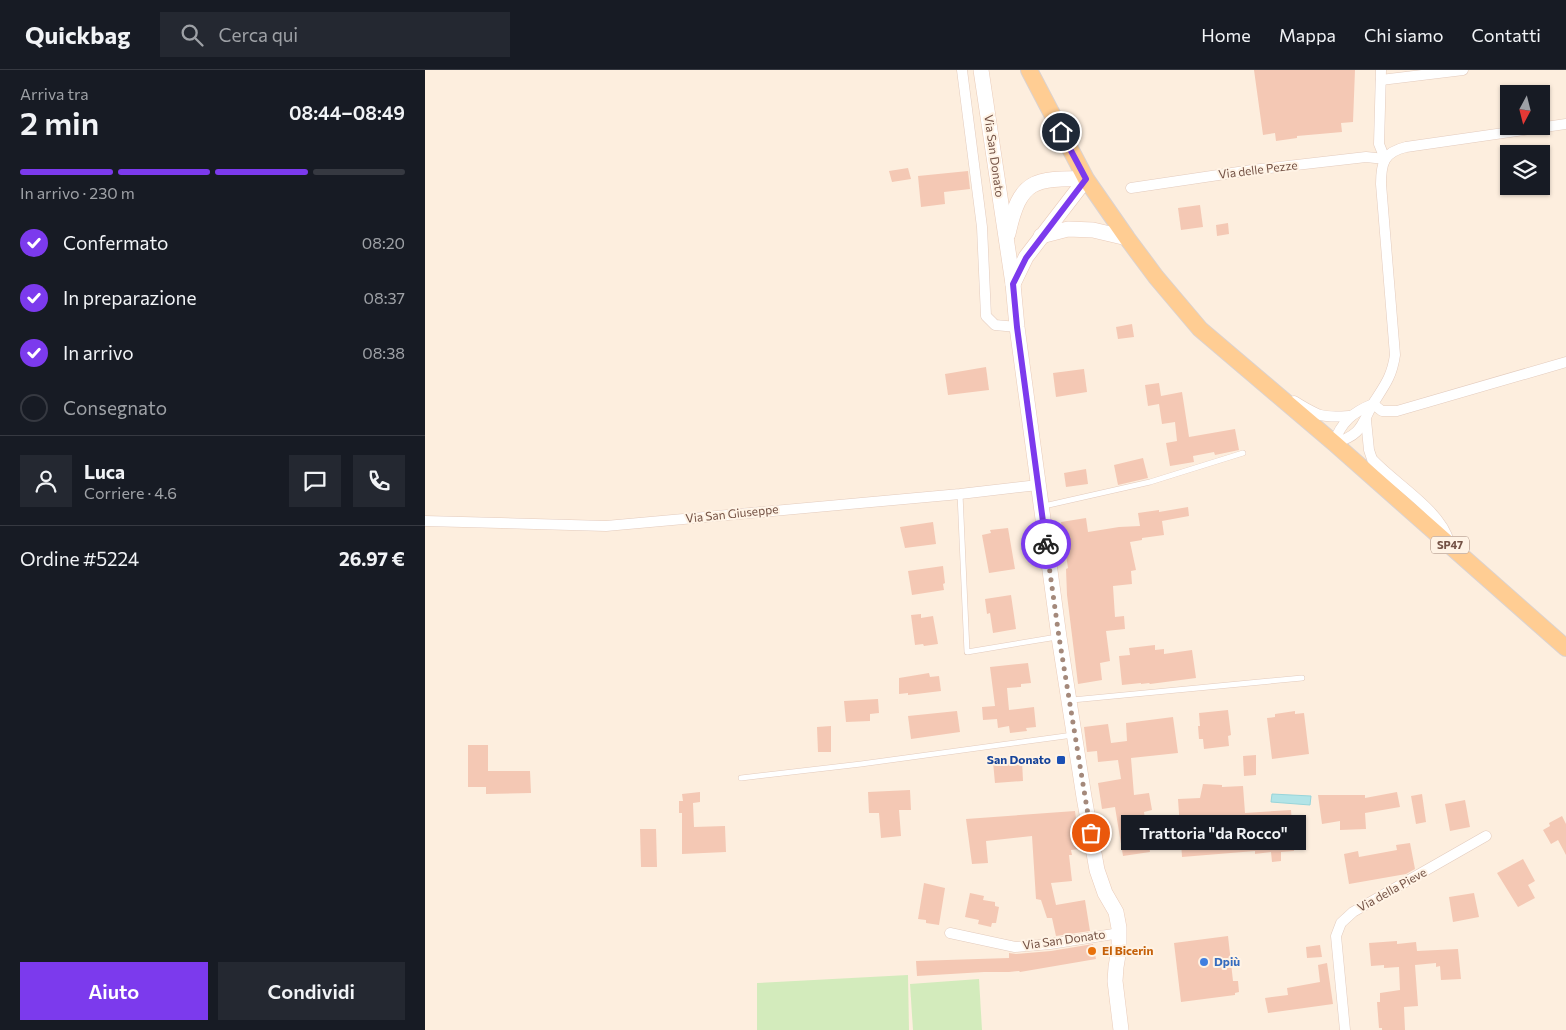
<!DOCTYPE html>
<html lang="it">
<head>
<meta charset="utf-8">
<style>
  :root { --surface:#171b24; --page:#242831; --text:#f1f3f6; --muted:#9ea1a6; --line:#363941; --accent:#7c3aed }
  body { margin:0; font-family:Commissioner,sans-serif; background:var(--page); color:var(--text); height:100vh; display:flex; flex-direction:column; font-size:19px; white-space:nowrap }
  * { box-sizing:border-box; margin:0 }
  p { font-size:16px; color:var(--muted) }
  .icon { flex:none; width:28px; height:28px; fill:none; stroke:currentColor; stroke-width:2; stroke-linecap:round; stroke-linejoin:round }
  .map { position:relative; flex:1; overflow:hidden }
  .panel { display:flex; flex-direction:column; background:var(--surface); width:425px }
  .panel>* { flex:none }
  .needle { width:32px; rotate:187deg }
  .controls { position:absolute; left:1075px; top:15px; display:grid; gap:10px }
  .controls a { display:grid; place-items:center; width:50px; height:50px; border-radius:0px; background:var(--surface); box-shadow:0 1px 4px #0004; font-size:25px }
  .pin { position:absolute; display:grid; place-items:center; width:42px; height:42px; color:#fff; margin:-21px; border:2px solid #fff; border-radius:50%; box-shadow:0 1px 5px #0007 }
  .courier { position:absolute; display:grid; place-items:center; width:50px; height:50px; margin:-25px; border:4px solid #7c3aed; border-radius:50%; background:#fff; color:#222; box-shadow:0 1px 6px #0007 }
  .bubble { position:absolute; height:35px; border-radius:0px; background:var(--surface); box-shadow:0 1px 4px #0004; font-size:16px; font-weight:600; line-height:35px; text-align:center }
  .summary em { font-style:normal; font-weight:600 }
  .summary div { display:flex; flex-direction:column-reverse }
  .summary { display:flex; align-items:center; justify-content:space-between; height:85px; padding:0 20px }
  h1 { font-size:32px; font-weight:600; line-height:38px }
  .bar { display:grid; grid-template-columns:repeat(4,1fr); gap:8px 5px; align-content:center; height:60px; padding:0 20px }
  .bar i { height:6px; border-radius:4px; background:var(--line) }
  .bar .on { background:var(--accent) }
  .bar p { grid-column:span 4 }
  .line { display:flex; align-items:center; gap:12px; padding:0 20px; border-top:1px solid var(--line) }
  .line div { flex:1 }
  .round { display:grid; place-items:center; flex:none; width:52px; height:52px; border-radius:0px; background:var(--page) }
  ol { padding:0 20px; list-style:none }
  li { display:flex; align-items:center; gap:15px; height:55px }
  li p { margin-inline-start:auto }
  li .icon { padding:5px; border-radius:50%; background:var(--accent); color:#fff; stroke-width:4 }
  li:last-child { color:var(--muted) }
  li i { width:28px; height:28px; border:2px solid var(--line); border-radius:50% }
  .button { display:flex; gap:10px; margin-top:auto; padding:10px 20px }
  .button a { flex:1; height:58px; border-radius:0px; background:var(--accent); color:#fff; font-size:20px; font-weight:600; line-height:58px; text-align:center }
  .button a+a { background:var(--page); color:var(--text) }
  header { display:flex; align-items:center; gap:30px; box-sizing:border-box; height:70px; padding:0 25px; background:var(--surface); border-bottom:1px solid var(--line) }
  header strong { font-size:24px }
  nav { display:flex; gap:28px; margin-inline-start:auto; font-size:18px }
  .search { width:350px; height:45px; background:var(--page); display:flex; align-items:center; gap:12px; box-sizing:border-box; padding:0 18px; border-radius:0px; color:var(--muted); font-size:19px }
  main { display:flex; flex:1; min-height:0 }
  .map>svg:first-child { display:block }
  .green { fill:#d3ebbc }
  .water { fill:#b2e4e7; stroke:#98d5da }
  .building { fill:#f4c8b4 }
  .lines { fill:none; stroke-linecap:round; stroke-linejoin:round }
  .lane-casing { stroke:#e3cbbd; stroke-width:6 }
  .street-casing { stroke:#e3cbbd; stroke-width:11 }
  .secondary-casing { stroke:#e9cbb9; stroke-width:16 }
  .primary-casing { stroke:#dbd2cf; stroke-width:18 }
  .lane { stroke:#fff; stroke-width:5 }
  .street { stroke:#fff; stroke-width:10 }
  .secondary { stroke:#fff; stroke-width:15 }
  .primary { stroke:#ffcd93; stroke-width:16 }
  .done { stroke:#a4897b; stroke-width:5; stroke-dasharray:0 9 }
  .route { stroke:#7c3aed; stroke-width:6 }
  .transit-dot { fill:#1a4fb4; stroke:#fff3e5; stroke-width:2 }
  .food-dot { fill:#e8710a; stroke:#fff3e5; stroke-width:2 }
  .shop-dot { fill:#3f7fe0; stroke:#fff3e5; stroke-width:2 }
  .labels { text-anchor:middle; stroke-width:4; stroke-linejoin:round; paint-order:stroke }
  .shield { fill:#fff3e5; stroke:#9e8275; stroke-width:1 }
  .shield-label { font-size:11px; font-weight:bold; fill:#745245 }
  .street-label { font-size:12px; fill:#745245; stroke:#fff3e5 }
  .transit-label { font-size:12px; font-weight:bold; fill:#164399; stroke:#fff3e5; text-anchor:end }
  .food-label { font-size:12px; font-weight:bold; fill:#c56008; stroke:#fff3e5; text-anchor:start }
  .shop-label { font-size:12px; font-weight:bold; fill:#366cbe; stroke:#fff3e5; text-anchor:start }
</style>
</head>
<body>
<header>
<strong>Quickbag</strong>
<div class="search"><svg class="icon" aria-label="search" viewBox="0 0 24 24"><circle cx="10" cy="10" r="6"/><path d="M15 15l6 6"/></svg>Cerca qui</div>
<nav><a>Home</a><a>Mappa</a><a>Chi siamo</a><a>Contatti</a></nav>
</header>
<main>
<section class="panel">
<div class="summary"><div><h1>2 min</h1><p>Arriva tra</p></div><em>08:44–08:49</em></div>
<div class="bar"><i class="on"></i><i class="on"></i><i class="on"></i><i></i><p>In arrivo · 230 m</p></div>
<ol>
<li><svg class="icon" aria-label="check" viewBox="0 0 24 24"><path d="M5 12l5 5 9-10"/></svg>Confermato<p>08:20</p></li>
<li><svg class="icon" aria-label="check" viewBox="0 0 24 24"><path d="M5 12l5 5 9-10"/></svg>In preparazione<p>08:37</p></li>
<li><svg class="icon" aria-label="check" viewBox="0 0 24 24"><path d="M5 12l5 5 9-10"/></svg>In arrivo<p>08:38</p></li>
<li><i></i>Consegnato</li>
</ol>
<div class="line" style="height:90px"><a class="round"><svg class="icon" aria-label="person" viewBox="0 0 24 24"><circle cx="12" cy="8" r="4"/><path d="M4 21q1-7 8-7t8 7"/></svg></a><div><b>Luca</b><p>Corriere · 4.6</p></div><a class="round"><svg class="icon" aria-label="chat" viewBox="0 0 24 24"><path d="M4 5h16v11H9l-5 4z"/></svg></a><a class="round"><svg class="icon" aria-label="phone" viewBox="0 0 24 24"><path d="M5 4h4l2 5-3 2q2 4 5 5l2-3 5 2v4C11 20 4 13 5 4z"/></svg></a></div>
<div class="line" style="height:65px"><div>Ordine #5224</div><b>26.97 €</b></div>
<div class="button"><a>Aiuto</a><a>Condividi</a></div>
</section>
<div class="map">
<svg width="1141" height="960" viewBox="0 0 1141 960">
  <rect width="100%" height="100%" fill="#fdeede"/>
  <g class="green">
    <path d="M483,905l1,55h-152v-47z"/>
    <path d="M554,909l3,51h-69l-3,-46z"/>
  </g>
  <path class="water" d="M847,724l39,2 -1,9 -39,-3z"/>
  <g class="building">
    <path d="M829,0h101l-2,52 -12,1 1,9 -45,4v2l-21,3 -1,-8 -12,2z"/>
    <path d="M483,98l3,11 -19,3 -3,-11z"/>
    <path d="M543,101l2,18 -26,3 1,12 -24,3 -3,-31z"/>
    <path d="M775,135l3,22 -22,3 -3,-22z"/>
    <path d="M803,153l1,11 -12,2 -1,-11z"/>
    <path d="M707,254l2,13 -16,2 -2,-12z"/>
    <path d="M561,297l3,23 -41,5 -3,-21z"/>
    <path d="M659,299l3,23 -31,5 -3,-24z"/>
    <path d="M734,313l2,13 21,-4 7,45 46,-8 4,21 -24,5 -1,-3 -21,4 1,6 -24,4 -4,-23 11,-2 -2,-19 -13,2 -3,-20 -11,2 -3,-21z"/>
    <path d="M718,388l5,20 -30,7 -4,-20z"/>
    <path d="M661,399l2,15 -22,3 -2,-14z"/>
    <path d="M763,437l1,9 -27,5 2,14 -22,3v2l-12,2 6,28 -5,1 1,13 -19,2 2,31 9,-1 1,13 -19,2 4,30 -10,2 2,17 -24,4 -11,-89 -1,-26 2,-1 -7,-46 25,-4 2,14 31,-5 21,-1 -2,-13 21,-3v2z"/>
    <path d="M508,452l3,22 -31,4 -5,-21z"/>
    <path d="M583,458l7,41 -26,4 -7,-38 9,-2 -1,-3z"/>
    <path d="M518,496l2,17 -2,1 1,6 -32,5 -4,-24z"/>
    <path d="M586,525l5,34 -23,4 -3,-20 -3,1 -2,-15z"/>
    <path d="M496,544v4l12,-2 5,28 -14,2 -1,-2 -8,1 -4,-30z"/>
    <path d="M730,575v5l9,-1v5l28,-4 4,28 -46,6 -1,-1 -8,1v-1l-19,2 -3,-29 11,-1 -1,-7z"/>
    <path d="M603,593l3,20 -10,1v3l-14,1 2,22 25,-3 2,20 -10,1 1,3 -17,2 -1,-7 -11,2 -1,-9 -14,1 -1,-13 13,-1 -5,-39z"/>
    <path d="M504,603l1,4 9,-1 2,15 -33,4v-2l-9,1v-16z"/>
    <path d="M453,629l1,14 -9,1v7l-24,1 -2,-21z"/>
    <path d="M803,640l3,25 -3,1 1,10 -25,3 -1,-10h-4l-1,-13h2l-1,-13z"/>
    <path d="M532,641l3,21 -49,7 -3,-23z"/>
    <path d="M870,641v3l9,-1 5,41 -37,5 -5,-41 8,-1v-3z"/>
    <path d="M748,647l5,36 -47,5 3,37 15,-2 3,17 -8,2 6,40 -27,4 -8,-49 -13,2 -4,-26 23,-4 -3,-19 -20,2 -1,-11 -10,1 -3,-25 24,-3 3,19 16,-2 -1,-18z"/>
    <path d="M406,656v26h-13l-1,-25z"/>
    <path d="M43,675h20v26h42l1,22 -45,1v-7h-18z"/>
    <path d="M831,685v20l-12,1 -1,-20z"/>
    <path d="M597,690l1,21 -28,2 -2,-21z"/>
    <path d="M778,714l19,1v2l21,-1 2,27 46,-3 3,41 -13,1v9l-9,1 -1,-10 -16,2v-3l-73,6 -4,-58 22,-1z"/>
    <path d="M485,720l1,20h-12l2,26 -20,2 -2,-25h-10l-1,-21z"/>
    <path d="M275,722v10l-7,1 1,24 31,-1 1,26 -44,2v-41h-3v-12h4l-1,-7z"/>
    <path d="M972,722l3,15 -35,6 1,16 -26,1v-9l-18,3 -4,-29h47v3z"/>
    <path d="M997,724l4,28 -10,2 -5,-28z"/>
    <path d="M1040,730l5,27 -20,4 -5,-27z"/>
    <path d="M650,741l5,38 -9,1 1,5h-3l3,26 -21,2 5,22 29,-5 5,31 -34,5 -4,-18h-5l-6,-18 -5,-1 -4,-63 -46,5 2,22 -16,1 -6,-45z"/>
    <path d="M1137,746l4,8v31l-8,-15 -7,4 -8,-14 7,-4 -1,-3z"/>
    <path d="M215,759h16l1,38h-16z"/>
    <path d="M985,773l5,26 -9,5 -57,10 -5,-30 14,-3 1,6 38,-7 -1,-5z"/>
    <path d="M1098,789l12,22 -7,4 7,13 -17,9 -21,-34z"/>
    <path d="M499,813l21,5 -6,37 -13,-2v-3l-8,-1z"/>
    <path d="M545,823l14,3 -1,4 12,2v4l4,1 -3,16h-4l-1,4 -13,-3 1,-4 -14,-3z"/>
    <path d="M1049,823l5,24 -26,5 -4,-25z"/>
    <path d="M803,866l5,45h5l1,11 -4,1v2l-54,7 -7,-59z"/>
    <path d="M972,871v3l19,-2 1,9 41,-2 3,30 -20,1 -1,-14 -4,1v-4l-21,2 3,41 -14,1 1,23h-23v-2h-3l-2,-26h3v-9l20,-3 -1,-23 -15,1v-3l-13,1 -2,-23z"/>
    <path d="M668,874l3,15 -76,13 -1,-1 -10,1h-25l-67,4 -1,-15 93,-3v-5l7,1 35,-3z"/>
    <path d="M895,875l2,12 -15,1 -1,-11z"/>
    <path d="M902,893l6,41 -65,9 -3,-15 23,-3 -1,-7 33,-6 -2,-17z"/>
  </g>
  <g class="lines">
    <g class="lane-casing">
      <g id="lane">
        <path d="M535,424l7,158 90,-15"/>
        <path d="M619,436l106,-24 93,-29"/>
        <path d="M647,630l230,-22"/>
        <path d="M316,708l120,-14 212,-29"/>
      </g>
    </g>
    <g class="street-casing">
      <g id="street">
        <path d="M537,0l20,157 4,89 9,9 22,2"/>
        <path d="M956,0l-2,74 6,15"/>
        <path d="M956,10l82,-10"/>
        <path d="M706,118l121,-18 114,-13 19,2"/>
        <path d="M869,331c24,15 27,17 55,15"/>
        <path d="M948,334l9,7h15l169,-49"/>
        <path d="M941,350l3,30 3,9c23,25 69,51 77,83"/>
        <path d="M909,373c29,-8 27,-19 40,-41 11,-17 18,-26 21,-47l-14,-171c0,-21 3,-32 25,-37l160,-23"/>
        <path d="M909,373c7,-21 19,-31 39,-39"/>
        <path d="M0,451l181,5 354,-32 78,-9"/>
        <path d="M525,863l65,14 35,-3 70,-11"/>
        <path d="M920,960l-9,-94 5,-13 12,-11 133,-76"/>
      </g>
    </g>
    <g class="secondary-casing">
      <g id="secondary">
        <path d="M556,0l32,214 4,43 42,310 25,160 13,73 8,23 11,19 3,16v21l-3,18 -1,14 6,49"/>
        <path d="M583,164c12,-55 26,-56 78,-55"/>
        <path d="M616,166l27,-7 25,1 34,8"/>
        <path d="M588,214l13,-27 60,-78"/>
      </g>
    </g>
    <g class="primary-casing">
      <path id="primary" d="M604,0l57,109 41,59 29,39 44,52 134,114 232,205"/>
    </g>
    <use href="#lane" class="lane"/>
    <use href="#street" class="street"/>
    <use href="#secondary" class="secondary"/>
    <use href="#primary" class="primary"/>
  </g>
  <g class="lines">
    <path class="done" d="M621,474l13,93 32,196"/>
    <path class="route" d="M621,474l-29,-217 -4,-43 13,-26 60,-79 -25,-47"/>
  </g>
  <rect class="transit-dot" x="631" y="685" width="10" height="10" rx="2.5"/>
  <circle class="food-dot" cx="667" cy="881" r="5"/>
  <circle class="shop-dot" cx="779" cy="892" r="5"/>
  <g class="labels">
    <rect class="shield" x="1006" y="466.5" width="38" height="17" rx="4"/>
    <g class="shield-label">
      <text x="1025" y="479">SP47</text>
    </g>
    <g class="street-label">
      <text transform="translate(569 86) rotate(82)" y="4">Via San Donato</text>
      <text transform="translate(833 100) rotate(-7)" y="4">Via delle Pezze</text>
      <text transform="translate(307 444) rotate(-6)" y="4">Via San Giuseppe</text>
      <text transform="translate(967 820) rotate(-29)" y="4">Via della Pieve</text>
      <text transform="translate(639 870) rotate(-8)" y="4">Via San Donato</text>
    </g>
    <g class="transit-label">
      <text x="626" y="694">San Donato</text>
    </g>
    <g class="food-label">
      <text x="677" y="885">El Bicerin</text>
    </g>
    <g class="shop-label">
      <text x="789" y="896">Dpiù</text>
    </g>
  </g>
</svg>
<div class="controls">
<a><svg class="needle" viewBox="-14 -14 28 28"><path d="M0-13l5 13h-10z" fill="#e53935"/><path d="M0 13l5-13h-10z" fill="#9ea1a6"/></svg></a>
<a><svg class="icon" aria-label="layers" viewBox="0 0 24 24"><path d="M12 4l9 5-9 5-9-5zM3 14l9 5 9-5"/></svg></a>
</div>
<div class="pin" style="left:666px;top:763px;background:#ea580c"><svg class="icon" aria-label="bag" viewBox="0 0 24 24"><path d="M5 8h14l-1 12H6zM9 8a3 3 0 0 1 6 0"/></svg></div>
<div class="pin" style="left:636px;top:62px;background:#1f2937"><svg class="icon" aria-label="home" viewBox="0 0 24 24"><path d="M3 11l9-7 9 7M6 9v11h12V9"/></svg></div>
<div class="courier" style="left:621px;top:474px"><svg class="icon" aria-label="bike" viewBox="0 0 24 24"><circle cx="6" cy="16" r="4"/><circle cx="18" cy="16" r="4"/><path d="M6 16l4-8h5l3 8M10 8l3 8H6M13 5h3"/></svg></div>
<div class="bubble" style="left:696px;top:745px;width:185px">Trattoria &quot;da Rocco&quot;</div>
</div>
</main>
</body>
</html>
